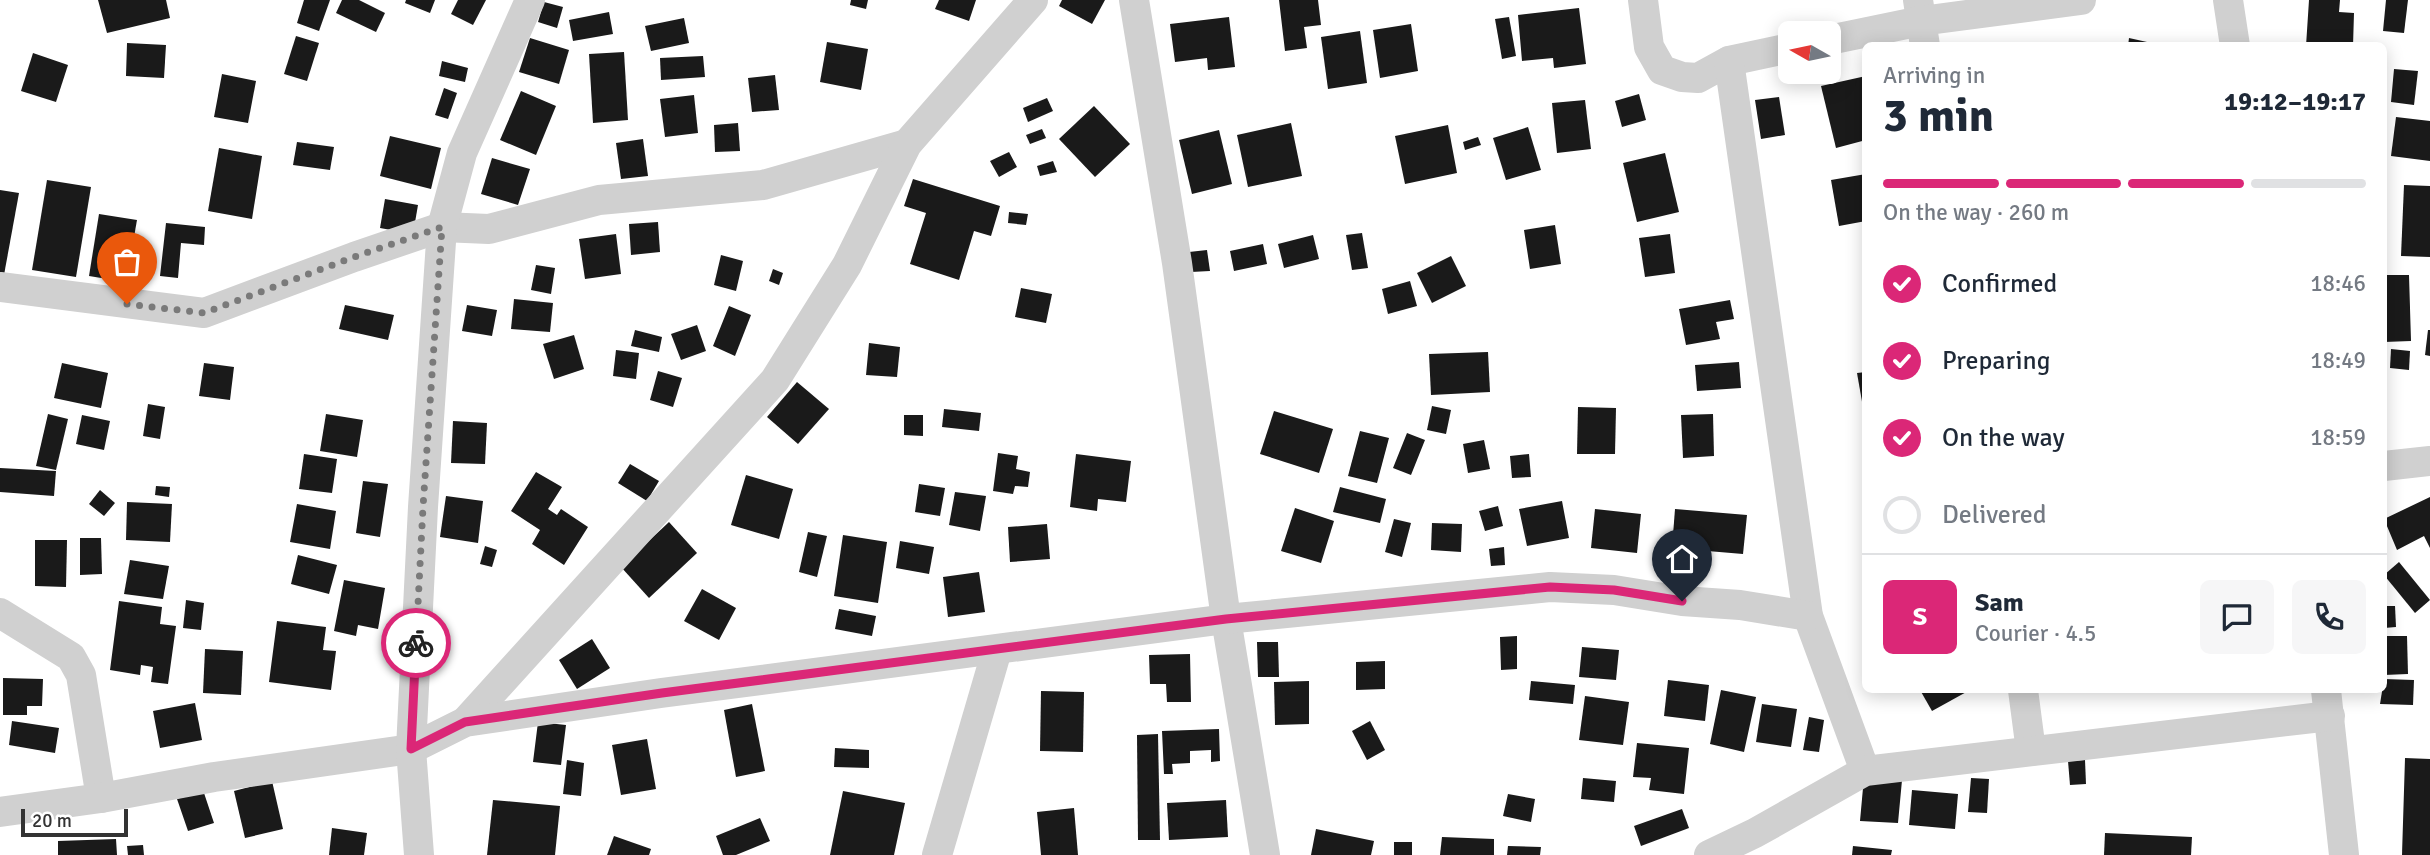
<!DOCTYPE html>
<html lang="en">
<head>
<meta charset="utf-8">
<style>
  :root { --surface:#fff; --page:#f6f6f7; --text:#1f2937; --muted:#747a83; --line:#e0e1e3; --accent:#db2777 }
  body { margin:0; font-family:Signika,sans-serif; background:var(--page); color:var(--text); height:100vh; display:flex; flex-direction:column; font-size:26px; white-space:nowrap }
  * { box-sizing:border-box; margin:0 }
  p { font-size:23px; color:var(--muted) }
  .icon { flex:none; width:38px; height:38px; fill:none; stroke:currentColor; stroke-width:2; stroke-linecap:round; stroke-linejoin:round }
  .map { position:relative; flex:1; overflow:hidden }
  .drawer { position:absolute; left:1862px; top:42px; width:525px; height:651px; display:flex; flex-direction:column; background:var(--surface); border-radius:10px; box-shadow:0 4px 18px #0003 }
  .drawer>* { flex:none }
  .needle { width:46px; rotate:279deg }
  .tools { position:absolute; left:1778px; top:21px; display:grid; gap:14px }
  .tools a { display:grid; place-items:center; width:63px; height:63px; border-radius:10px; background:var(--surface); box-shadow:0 4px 18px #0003; font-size:35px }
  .scale { position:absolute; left:21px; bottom:18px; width:107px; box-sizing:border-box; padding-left:7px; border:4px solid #333; border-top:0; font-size:19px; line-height:24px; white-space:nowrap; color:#333; -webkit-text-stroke:5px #fff; paint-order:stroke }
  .pin { position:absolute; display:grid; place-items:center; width:60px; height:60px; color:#fff; margin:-72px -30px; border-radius:50% 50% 50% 0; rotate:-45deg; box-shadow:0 0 7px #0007 }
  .pin .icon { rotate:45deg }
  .courier { position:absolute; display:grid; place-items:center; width:70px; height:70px; margin:-35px; border:5px solid #db2777; border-radius:50%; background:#fff; color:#222; box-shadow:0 2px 9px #0007 }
  .head em { font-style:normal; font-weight:700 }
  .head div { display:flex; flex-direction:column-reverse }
  .head { display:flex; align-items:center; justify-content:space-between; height:119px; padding:0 21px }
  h1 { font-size:46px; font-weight:700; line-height:52px }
  .bar { display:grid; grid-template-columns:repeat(4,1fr); gap:10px 7px; align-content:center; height:84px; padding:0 21px }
  .bar i { height:9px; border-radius:5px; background:var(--line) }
  .bar .active { background:var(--accent) }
  .bar p { grid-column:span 4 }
  .line { display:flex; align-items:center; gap:18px; padding:0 21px; border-top:2px solid var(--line) }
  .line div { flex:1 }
  .round { display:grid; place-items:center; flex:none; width:74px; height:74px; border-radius:10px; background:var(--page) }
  ol { padding:0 21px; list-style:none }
  li { display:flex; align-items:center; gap:21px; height:77px }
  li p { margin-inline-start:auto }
  li .icon { padding:7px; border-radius:50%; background:var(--accent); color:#fff; stroke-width:4 }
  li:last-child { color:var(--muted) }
  li i { width:38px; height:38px; border:4px solid var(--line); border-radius:50% }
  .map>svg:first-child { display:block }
  .building { fill:#1a1a1a }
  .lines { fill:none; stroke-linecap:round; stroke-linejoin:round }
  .minor { stroke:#d0d0d0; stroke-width:30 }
  .done { stroke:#7a7a7a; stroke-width:7; stroke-dasharray:0 12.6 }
  .route { stroke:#db2777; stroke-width:9 }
</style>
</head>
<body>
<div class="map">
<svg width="2430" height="855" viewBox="0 0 2430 855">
  <rect width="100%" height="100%" fill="#fff"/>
  <g class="building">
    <path d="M98,0h68l4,18 -63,15z"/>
    <path d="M304,0h26l-11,31 -22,-8z"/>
    <path d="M342,0h17l26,13 -9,19 -40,-19z"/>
    <path d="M406,0h29l-5,13 -25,-10z"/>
    <path d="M458,0h28l-13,25 -22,-11z"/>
    <path d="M851,0h17l-2,9 -16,-4z"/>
    <path d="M939,0h37l-7,21 -34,-12z"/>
    <path d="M1062,0h43l-13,24 -33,-18z"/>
    <path d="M1279,0h39l3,25 -17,2 3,21 -22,3z"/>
    <path d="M2309,0h31l-1,12 15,1 -1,33h-47z"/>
    <path d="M2386,0h22l-4,33 -21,-2z"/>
    <path d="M544,2l19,5 -6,21 -19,-6z"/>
    <path d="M1579,8l7,56 -32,4 -1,-10 -31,3 -4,-46z"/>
    <path d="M609,12l4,22 -40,7 -4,-21z"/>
    <path d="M1229,17l6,50 -27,3 -1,-12 -32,4 -5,-38z"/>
    <path d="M1509,17l7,39 -14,3 -7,-40z"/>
    <path d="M684,18l5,25 -38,8 -6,-25z"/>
    <path d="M1411,24l7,47 -38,7 -7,-48z"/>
    <path d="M1360,31l7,52 -39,6 -7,-52z"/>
    <path d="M296,36l23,7 -12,38 -23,-7z"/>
    <path d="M530,38l39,12 -10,34 -40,-12z"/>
    <path d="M2129,38l27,6v2h-28z"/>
    <path d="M827,42l41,7 -7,41 -41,-8z"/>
    <path d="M127,43l39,2 -2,33 -38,-2z"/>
    <path d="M624,52l4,68 -35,3 -4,-69z"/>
    <path d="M33,53l35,12 -12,37 -35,-11z"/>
    <path d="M703,56l2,21 -44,3 -1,-22z"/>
    <path d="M442,61l26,7 -3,14 -26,-6z"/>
    <path d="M2394,69l24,2 -4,34 -23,-3z"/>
    <path d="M222,74l34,7 -8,42 -34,-6z"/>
    <path d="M775,75l4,35 -27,2 -4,-34z"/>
    <path d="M1866,76v64l-30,8 -15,-62z"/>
    <path d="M444,88l13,5 -9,26 -13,-4z"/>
    <path d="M521,91l35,15 -20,49 -36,-15z"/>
    <path d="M1639,94l7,26 -24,7 -7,-26z"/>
    <path d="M694,95l4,38 -33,4 -5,-38z"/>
    <path d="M1779,97l6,38 -24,4 -6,-39z"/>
    <path d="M1047,98l6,13 -25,11 -5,-14z"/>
    <path d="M1585,100l6,49 -34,4 -5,-50z"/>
    <path d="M1094,106l36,38 -35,33 -36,-38z"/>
    <path d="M2396,117l34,4v40l-39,-5z"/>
    <path d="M738,123l2,28 -25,1 -1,-27z"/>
    <path d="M1291,123l11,53 -54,11 -11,-52z"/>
    <path d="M1448,125l9,48 -52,11 -10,-48z"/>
    <path d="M1528,127l13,43 -35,10 -13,-42z"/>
    <path d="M1042,129l4,9 -16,6 -4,-9z"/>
    <path d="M1219,130l13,54 -40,10 -13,-54z"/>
    <path d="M390,136l51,12 -10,41 -51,-13z"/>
    <path d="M1478,137l3,8 -16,5 -2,-8z"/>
    <path d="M643,139l5,37 -27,3 -5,-36z"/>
    <path d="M297,142l37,5 -4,23 -37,-5z"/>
    <path d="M219,148l43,8 -10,63 -44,-8z"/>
    <path d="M1009,152l8,15 -18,10 -9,-16z"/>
    <path d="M1665,153l14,59 -42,10 -14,-59z"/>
    <path d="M492,158l38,11 -12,36 -37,-11z"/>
    <path d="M1053,161l4,11 -17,4 -3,-10z"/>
    <path d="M1866,174v47l-27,5 -8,-46z"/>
    <path d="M913,179l87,27 -9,30 -17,-5 -15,49 -49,-16 16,-51 -22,-7z"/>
    <path d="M47,180l44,7 -15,90 -44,-7z"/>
    <path d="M2404,185l26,1v71l-29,-1z"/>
    <path d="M0,190l19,3 -15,82 -4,-1z"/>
    <path d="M385,199l33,6 -5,29 -33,-6z"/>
    <path d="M1009,212l19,2 -2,11 -18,-2z"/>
    <path d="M99,214l38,6 -11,62 -37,-6z"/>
    <path d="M658,222l2,30 -29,3 -2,-31z"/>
    <path d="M166,223l39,4 -1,18 -23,-2 -3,35 -18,-2z"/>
    <path d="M1555,225l6,39 -31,5 -6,-39z"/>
    <path d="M1362,233l6,35 -16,2 -6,-35z"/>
    <path d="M616,234l5,40 -36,5 -6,-40z"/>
    <path d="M1670,234l5,39 -30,4 -6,-39z"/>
    <path d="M1313,235l6,24 -35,9 -6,-24z"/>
    <path d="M1263,244l4,20 -33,7 -4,-20z"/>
    <path d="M1207,250l3,21 -19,1 -2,-20z"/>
    <path d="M721,255l22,6 -7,30 -22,-6z"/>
    <path d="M1451,256l15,30 -34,17 -15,-30z"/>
    <path d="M536,265l19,3 -4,26 -20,-4z"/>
    <path d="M773,269l10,4 -4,12 -10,-4z"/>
    <path d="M2384,275h25l2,66 -27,1z"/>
    <path d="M1410,281l7,25 -29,8 -6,-25z"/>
    <path d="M1021,288l31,6 -6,29 -31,-6z"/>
    <path d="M514,299l39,4 -3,29 -39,-3z"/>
    <path d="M1730,300l4,19 -18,3 4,17 -34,6 -7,-36z"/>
    <path d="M345,305l49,10 -6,25 -49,-11z"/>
    <path d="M467,305l30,5 -5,26 -30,-5z"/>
    <path d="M729,306l22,9 -16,41 -22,-10z"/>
    <path d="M697,325l9,26 -25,9 -10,-26z"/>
    <path d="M635,330l27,7 -3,15 -28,-6z"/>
    <path d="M2428,330h2v26l-5,-1z"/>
    <path d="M574,335l10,34 -30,10 -11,-35z"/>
    <path d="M869,343l31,4 -3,30 -31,-2z"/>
    <path d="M2391,349l19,2 -1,19 -19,-2z"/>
    <path d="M616,350l23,3 -3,26 -23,-3z"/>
    <path d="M1488,352l2,40 -59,3 -2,-41z"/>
    <path d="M1739,362l2,26 -44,3 -2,-26z"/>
    <path d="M62,363l46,10 -7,35 -47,-10z"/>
    <path d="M204,363l30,4 -4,33 -31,-4z"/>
    <path d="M658,371l24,7 -9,29 -23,-7z"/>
    <path d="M1866,372v41h-2l-7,-40z"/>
    <path d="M797,382l32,27 -31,35 -31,-27z"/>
    <path d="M148,404l17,3 -5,32 -17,-3z"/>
    <path d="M1432,406l19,4 -5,24 -19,-4z"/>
    <path d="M1578,407l38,1 -1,46h-38z"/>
    <path d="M944,409l37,4 -2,18 -37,-4z"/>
    <path d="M1274,411l59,18 -14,44 -59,-19z"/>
    <path d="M48,414l20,5 -12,51 -20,-4z"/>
    <path d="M326,414l37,6 -6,37 -37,-6z"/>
    <path d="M1713,414l1,42 -31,2 -2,-43z"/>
    <path d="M82,415l28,6 -6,29 -28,-6z"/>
    <path d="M904,415h19v21l-19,-1z"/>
    <path d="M453,421l34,2 -2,41 -34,-1z"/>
    <path d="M1360,431l29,7 -12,45 -29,-7z"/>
    <path d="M1407,433l18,7 -14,35 -18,-7z"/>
    <path d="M1484,440l6,29 -22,4 -5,-29z"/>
    <path d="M998,453l20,3 -2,13 14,3 -2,15 -13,-1 -2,8 -20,-3z"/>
    <path d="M304,454l33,5 -5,34 -33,-4z"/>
    <path d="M1076,454l55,7 -5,41 -28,-3 -1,12 -27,-4z"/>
    <path d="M1529,454l2,23 -19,1 -2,-22z"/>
    <path d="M630,464l29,17 -12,20 -29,-18z"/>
    <path d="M0,468l56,3 -2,25 -54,-4z"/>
    <path d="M536,472l26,15 -14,22 9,6 4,-6 27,18 -24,38 -32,-21 8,-14 -29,-19z"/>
    <path d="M746,475l47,14 -14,50 -48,-14z"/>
    <path d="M363,481l25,3 -8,53 -24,-4z"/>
    <path d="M919,484l26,4 -5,28 -25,-4z"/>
    <path d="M156,486l14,1 -1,10 -14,-2z"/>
    <path d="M1340,487l46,12 -6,24 -47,-11z"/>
    <path d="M100,490l15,13 -11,13 -15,-12z"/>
    <path d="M955,492l31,4 -6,35 -31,-6z"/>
    <path d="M446,496l37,5 -5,42 -38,-6z"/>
    <path d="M2430,497v51l-6,-12 -27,14 -13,-31z"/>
    <path d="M1562,501l7,37 -42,8 -8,-37z"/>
    <path d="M127,502l45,2 -2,38 -44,-2z"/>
    <path d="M297,504l39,7 -6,38 -40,-7z"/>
    <path d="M1498,506l5,20 -18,5 -6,-20z"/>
    <path d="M1295,508l39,13 -13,42 -40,-12z"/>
    <path d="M1595,509l46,5 -4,39 -46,-5z"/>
    <path d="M1675,509l72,6 -4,39 -71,-6z"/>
    <path d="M1394,519l17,4 -9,34 -17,-5z"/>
    <path d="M669,522l28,31 -48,45 -28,-31z"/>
    <path d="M1432,523l30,1 -1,28 -30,-2z"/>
    <path d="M1047,524l3,35 -40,3 -2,-35z"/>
    <path d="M808,532l19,4 -10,41 -18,-5z"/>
    <path d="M843,535l44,7 -9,61 -44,-7z"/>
    <path d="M80,538h21l1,36 -22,1z"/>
    <path d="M35,540h32l-1,47 -31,-1z"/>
    <path d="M900,541l34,6 -5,27 -33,-6z"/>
    <path d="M485,546l12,4 -5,17 -12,-3z"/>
    <path d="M1504,547l1,18 -14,1 -2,-17z"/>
    <path d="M298,555l39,10 -8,29 -38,-10z"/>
    <path d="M130,560l39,6 -6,33 -39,-5z"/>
    <path d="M2399,562l31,38 -15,13 -31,-38z"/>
    <path d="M979,572l6,40 -37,5 -5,-40z"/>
    <path d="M344,580l41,8 -7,41 -20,-4 -2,11 -22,-5z"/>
    <path d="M702,589l34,19 -17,32 -35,-19z"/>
    <path d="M186,600l18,3 -3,27 -18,-2z"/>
    <path d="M119,601l43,6 -2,17 16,2 -8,58 -17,-2 2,-15 -12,-2 -1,10 -30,-5z"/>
    <path d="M2384,606h11l1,21 -12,1z"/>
    <path d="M839,609l37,7 -4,20 -37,-7z"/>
    <path d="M277,621l49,6 -3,23 13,1 -5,39 -62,-8z"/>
    <path d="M1517,636v33l-16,1 -1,-33z"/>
    <path d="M2384,636h23l1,38 -24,1z"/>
    <path d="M592,639l18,29 -33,21 -18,-29z"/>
    <path d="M1257,642h21l1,35h-21z"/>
    <path d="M1582,647l37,3 -3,30 -37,-3z"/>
    <path d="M205,649l38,2 -2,44 -38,-2z"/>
    <path d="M1190,654l1,48h-24l-1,-18h-16l-1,-29z"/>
    <path d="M1385,661v28l-29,1v-28z"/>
    <path d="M3,678l40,1 -1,27h-15v9h-24z"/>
    <path d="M2384,679l30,1 -1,25 -33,-1z"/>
    <path d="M1668,680l41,5 -4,36 -41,-5z"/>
    <path d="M1309,681v43l-34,1 -1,-43z"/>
    <path d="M1531,681l44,4 -2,19 -44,-4z"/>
    <path d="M1721,690l35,7 -12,55 -34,-8z"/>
    <path d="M1920,690h50l-38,21z"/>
    <path d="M1041,691l43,1 -1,60 -43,-1z"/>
    <path d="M1585,696l44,6 -6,43 -44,-5z"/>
    <path d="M195,703l7,37 -42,8 -7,-37z"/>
    <path d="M752,704l13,67 -29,6 -12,-67z"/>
    <path d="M1762,704l35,5 -6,38 -35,-5z"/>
    <path d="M1809,717l15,3 -5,32 -16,-2z"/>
    <path d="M12,721l47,7 -4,25 -46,-8z"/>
    <path d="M1370,721l15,29 -18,10 -15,-29z"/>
    <path d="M538,722l28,3 -5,40 -28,-3z"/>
    <path d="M1219,729l1,32 -9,1v-12l-21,1v12l-18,1 1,10h-9l-2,-43z"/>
    <path d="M1158,734l2,106h-22l-1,-105z"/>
    <path d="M647,739l9,50 -35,6 -9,-50z"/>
    <path d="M1637,743l52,5 -5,46 -35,-4 2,-12 -18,-1z"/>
    <path d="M835,748l34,2v18l-35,-1z"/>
    <path d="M2405,758l25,1v96h-28z"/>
    <path d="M567,760l17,3 -3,33 -18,-2z"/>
    <path d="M2085,760l1,24 -16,1 -2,-24z"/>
    <path d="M1864,777l38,3 -4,43 -38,-2z"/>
    <path d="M1583,778l33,3 -2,21 -33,-3z"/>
    <path d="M1971,778l18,1 -2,34 -19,-1z"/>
    <path d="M272,781l11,48 -38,9 -11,-47z"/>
    <path d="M203,790l11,33 -26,8 -11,-32z"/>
    <path d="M1912,790l46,4 -3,35 -46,-4z"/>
    <path d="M843,791l62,12 -11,52h-64z"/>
    <path d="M1508,794l27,5 -4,23 -28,-6z"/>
    <path d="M493,800l67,6 -5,49h-68z"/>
    <path d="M1226,800l2,37 -59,3 -2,-37z"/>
    <path d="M1074,808l4,47h-37l-4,-43z"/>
    <path d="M1682,809l7,19 -48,18 -7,-20z"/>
    <path d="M760,818l10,23 -34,14h-13l-7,-19z"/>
    <path d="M332,828l35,5 -3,22h-35z"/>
    <path d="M1316,829l58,12 -3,14h-60z"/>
    <path d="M2105,833l87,4 -1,18h-87z"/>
    <path d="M614,836l37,13 -2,6h-42z"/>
    <path d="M1442,837l52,2v16h-54z"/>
    <path d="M116,839l1,16h-59v-14z"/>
    <rect x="1394" y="842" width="18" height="13"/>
    <path d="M143,845l1,10h-16l-1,-9z"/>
    <path d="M1508,846l33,1 -1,8h-33z"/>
    <path d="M1853,846l39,4 -1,5h-39z"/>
  </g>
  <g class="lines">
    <g class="minor">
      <path d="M1134,0l43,263 49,356 39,236"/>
      <path d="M1643,0l6,47 13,23 20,7 16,1 31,-17 61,-13"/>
      <path d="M1918,0l7,46"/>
      <path d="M2228,0l7,46"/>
      <path d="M1829,40l92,-19 160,-21"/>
      <path d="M1729,61l79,555 57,155"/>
      <path d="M0,287l204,26 150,-56 88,-30 47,2 110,-29 164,-15 144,-41"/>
      <path d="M2384,466l46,-5"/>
      <path d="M0,613l71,44 10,18 20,123"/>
      <path d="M2023,690l8,61"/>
      <path d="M2326,690l18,165"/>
      <path d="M465,722l310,-342 72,-115 60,-121 126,-144"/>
      <path d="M0,812l101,-14 113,-21 197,-28 54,-27 196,-29 565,-74 324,-32 64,3 68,11 58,4 68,11"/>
      <path d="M419,855l-8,-106 12,-242 19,-280 20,-74 68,-153"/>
      <path d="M937,855l60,-205"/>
      <path d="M1709,855l46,-22 110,-62 465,-55"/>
    </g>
  </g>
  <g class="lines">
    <path class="done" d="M127,304l77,9 150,-56 88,-30 -19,280 -7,136"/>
    <path class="route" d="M416,643l-5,106 54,-27 197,-29 564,-74 324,-32 64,3 68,11"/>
  </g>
</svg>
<div class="tools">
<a><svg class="needle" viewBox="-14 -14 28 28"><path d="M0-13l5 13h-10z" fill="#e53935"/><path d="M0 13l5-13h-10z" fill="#747a83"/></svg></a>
</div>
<div class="scale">20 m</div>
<div class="pin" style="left:127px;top:304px;background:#ea580c"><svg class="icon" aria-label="bag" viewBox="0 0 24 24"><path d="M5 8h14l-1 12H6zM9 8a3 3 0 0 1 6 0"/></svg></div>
<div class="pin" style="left:1682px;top:601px;background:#1f2937"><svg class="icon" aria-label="home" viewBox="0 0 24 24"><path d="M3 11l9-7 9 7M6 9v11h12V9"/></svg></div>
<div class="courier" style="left:416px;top:643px"><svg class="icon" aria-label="bike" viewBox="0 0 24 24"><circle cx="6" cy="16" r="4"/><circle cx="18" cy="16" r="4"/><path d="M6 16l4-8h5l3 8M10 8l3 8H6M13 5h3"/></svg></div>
<section class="drawer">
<div class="head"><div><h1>3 min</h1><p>Arriving in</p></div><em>19:12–19:17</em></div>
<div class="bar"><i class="active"></i><i class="active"></i><i class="active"></i><i></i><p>On the way · 260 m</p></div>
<ol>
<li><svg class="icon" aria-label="check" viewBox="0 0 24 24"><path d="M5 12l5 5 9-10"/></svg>Confirmed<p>18:46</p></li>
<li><svg class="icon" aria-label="check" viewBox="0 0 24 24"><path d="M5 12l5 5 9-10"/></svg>Preparing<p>18:49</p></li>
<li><svg class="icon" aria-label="check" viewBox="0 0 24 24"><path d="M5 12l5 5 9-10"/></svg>On the way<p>18:59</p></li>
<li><i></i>Delivered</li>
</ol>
<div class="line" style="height:126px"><b class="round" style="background:var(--accent);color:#fff">S</b><div><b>Sam</b><p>Courier · 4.5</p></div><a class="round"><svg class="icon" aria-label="chat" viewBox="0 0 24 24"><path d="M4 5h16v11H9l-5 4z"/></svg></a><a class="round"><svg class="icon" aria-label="phone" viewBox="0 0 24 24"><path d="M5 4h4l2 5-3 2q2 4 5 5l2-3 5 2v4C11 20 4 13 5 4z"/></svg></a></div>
</section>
</div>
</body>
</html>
